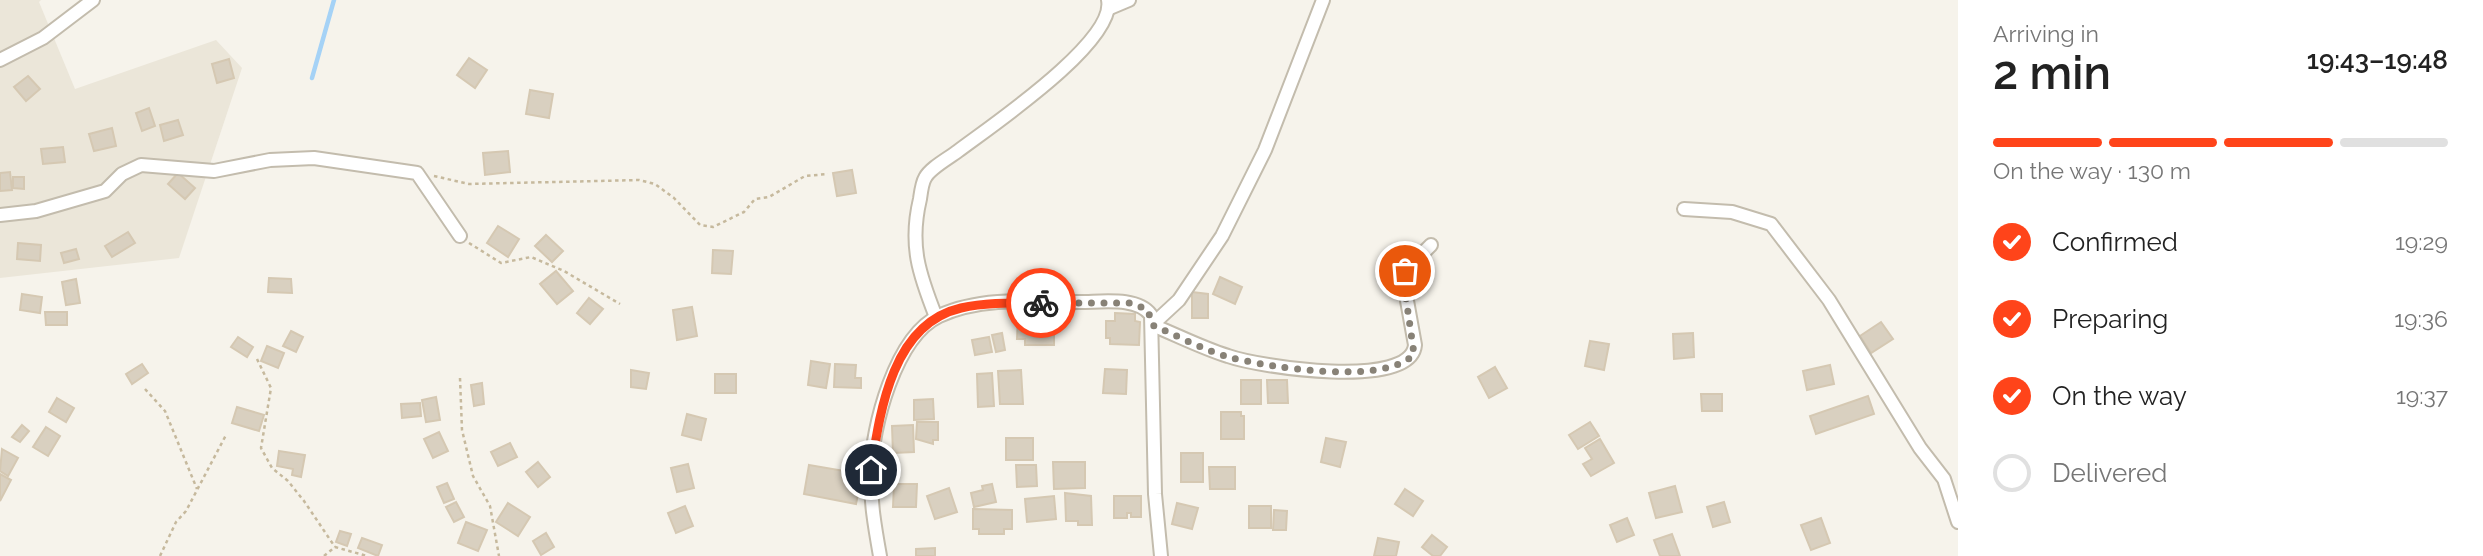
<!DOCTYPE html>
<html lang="en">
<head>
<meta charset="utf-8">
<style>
  :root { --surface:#fff; --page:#f6f6f6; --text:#222; --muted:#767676; --line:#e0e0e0; --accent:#ff441a }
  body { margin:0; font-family:Raleway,sans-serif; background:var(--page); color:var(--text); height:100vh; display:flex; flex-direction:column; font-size:26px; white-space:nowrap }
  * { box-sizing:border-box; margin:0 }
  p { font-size:23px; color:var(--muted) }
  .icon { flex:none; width:38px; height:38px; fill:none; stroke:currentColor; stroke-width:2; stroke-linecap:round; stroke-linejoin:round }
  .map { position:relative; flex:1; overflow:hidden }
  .sheet { display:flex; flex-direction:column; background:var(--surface); width:525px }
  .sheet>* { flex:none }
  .pin { position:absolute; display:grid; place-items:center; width:60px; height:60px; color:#fff; margin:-30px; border:4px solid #fff; border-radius:50%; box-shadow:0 2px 7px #0007 }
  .courier { position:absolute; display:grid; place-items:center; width:70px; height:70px; margin:-35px; border:5px solid #ff441a; border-radius:50%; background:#fff; color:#222; box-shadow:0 2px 9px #0007 }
  .headline em { font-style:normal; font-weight:600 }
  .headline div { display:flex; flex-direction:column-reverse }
  .headline { display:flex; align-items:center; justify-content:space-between; height:119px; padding:0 35px }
  h1 { font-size:46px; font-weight:600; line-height:52px }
  .bar { display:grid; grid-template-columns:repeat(4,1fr); gap:10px 7px; align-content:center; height:84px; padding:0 35px }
  .bar i { height:9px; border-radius:5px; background:var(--line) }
  .bar .selected { background:var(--accent) }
  .bar p { grid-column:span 4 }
  ol { padding:0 35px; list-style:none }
  li { display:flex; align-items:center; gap:21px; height:77px }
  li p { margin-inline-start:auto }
  li .icon { padding:7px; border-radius:50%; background:var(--accent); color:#fff; stroke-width:4 }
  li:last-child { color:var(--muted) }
  li i { width:38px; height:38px; border:4px solid var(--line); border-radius:50% }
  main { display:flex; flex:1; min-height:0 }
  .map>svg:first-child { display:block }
  .residential { fill:#ebe6d9 }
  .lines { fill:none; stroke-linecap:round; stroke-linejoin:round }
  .stream { stroke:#a5d2f6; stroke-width:4.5 }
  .building { fill:#d9d0c0; stroke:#d5c8b2; stroke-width:2 }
  .minor-casing { stroke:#c3bcad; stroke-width:16 }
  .path { stroke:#c6b99d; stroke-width:2.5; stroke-dasharray:3.5 3.5; stroke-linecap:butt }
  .minor { stroke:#fff; stroke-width:12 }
  .done { stroke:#888277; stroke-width:7; stroke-dasharray:0 12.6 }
  .route { stroke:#ff441a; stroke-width:9 }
</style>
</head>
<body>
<main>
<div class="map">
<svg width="1958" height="556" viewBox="0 0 1958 556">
  <rect width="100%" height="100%" fill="#f6f3eb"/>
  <path class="residential" d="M0,0h41l-2,2 36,87 141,-49 26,28 -63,190 -179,20z"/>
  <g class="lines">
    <path class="stream" d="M312,78l22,-78"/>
  </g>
  <g class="building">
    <path d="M469,58l18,12 -12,18 -18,-13z"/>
    <path d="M229,59l5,19 -17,5 -5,-19z"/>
    <path d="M28,76l12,13 -14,12 -12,-14z"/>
    <path d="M530,90l23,4 -4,24 -23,-4z"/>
    <path d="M149,108l6,18 -13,5 -6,-18z"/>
    <path d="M178,120l5,15 -19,6 -4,-16z"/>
    <path d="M112,128l4,18 -22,5 -5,-17z"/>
    <path d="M63,147l2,15 -22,2 -2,-15z"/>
    <path d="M508,151l2,21 -25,3 -2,-22z"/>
    <path d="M852,170l4,23 -19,3 -4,-23z"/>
    <path d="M10,172l2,18 -12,1v-18z"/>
    <path d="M178,173l17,15 -10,11 -17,-15z"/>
    <path d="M13,177h11v12l-11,-1z"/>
    <path d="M498,226l21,13 -11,18 -21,-14z"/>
    <path d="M128,232l7,11 -23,14 -7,-11z"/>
    <path d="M546,235l17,16 -11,11 -17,-16z"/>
    <path d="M18,243l23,2 -1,16 -23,-2z"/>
    <path d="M76,249l3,10 -15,4 -3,-10z"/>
    <path d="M713,250l20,1 -2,23 -19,-1z"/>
    <path d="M556,271l17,20 -16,13 -17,-20z"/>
    <path d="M1220,277l22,10 -7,17 -22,-10z"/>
    <path d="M269,278l22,1 1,14 -24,-1z"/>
    <path d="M76,279l4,24 -14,2 -4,-23z"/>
    <path d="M1192,292l16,2v24h-16z"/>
    <path d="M22,294l20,3 -2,16 -20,-3z"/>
    <path d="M589,298l14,11 -13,15 -13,-11z"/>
    <path d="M692,307l5,29 -20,4 -4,-30z"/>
    <path d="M45,312h22v13h-21z"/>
    <path d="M1115,313l20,1v7l5,1 -1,23 -29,-1v-6h-4v-17h9z"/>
    <path d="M1018,316l36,5v24h-29v-6h-8z"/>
    <path d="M1881,322l12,17 -22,14 -11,-17z"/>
    <path d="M291,331l12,6 -7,15 -13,-6z"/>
    <path d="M1002,333l3,17 -9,2 -4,-17z"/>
    <path d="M1693,333l1,24 -20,2 -1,-25z"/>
    <path d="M238,337l15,10 -6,10 -16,-10z"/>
    <path d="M989,337l3,15 -17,3 -3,-15z"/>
    <path d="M1590,341l19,3 -5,26 -19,-4z"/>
    <path d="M267,346l17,7 -6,15 -17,-7z"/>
    <path d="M811,361l19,3 -4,24 -18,-3z"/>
    <path d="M142,364l6,9 -16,11 -6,-10z"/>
    <path d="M835,364l21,1 -1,13h6v10l-27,-1z"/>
    <path d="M1830,365l4,19 -27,6 -4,-19z"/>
    <path d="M1495,367l12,21 -18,10 -11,-21z"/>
    <path d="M1105,369l22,1 -1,24 -23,-1z"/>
    <path d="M631,370l18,3 -3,16 -15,-2z"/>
    <path d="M1021,370l2,34h-23l-2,-33z"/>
    <path d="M992,373l2,33 -16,1 -1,-33z"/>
    <rect x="715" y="374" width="21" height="19"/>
    <rect x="1241" y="380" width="20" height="24"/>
    <path d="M1267,380h20l1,23h-20z"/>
    <path d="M482,383l2,21 -10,2 -3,-21z"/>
    <path d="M1701,394h21v17h-20z"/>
    <path d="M1868,396l6,18 -58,20 -6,-18z"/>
    <path d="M436,397l4,23 -14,2 -4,-22z"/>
    <path d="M57,398l17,10 -8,14 -17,-10z"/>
    <path d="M933,399l1,20 -20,1v-20z"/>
    <path d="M420,403l1,13 -19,2 -1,-14z"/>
    <path d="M237,407l27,8 -5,16 -27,-8z"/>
    <path d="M1221,412h20v4h3v23h-23z"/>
    <path d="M687,414l19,5 -5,21 -19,-5z"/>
    <path d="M917,422h21v18h-5v4l-17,-5z"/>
    <path d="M1590,422l9,14 -21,13 -9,-14z"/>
    <path d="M22,425l7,6 -9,11 -8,-5z"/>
    <path d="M913,425l1,27 -21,1 -1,-27z"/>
    <path d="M46,427l14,9 -12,20 -15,-9z"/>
    <path d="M439,432l9,19 -15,7 -9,-19z"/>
    <rect x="1006" y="438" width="27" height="22"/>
    <path d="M1326,438l20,4 -6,25 -19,-5z"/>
    <path d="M1600,439l14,24 -23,13 -8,-12 9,-5 -7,-11z"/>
    <path d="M510,443l7,14 -19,9 -7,-14z"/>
    <path d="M2,449l16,9 -10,18 -8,-5z"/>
    <path d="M279,451l26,4 -4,22 -9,-2 1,-6 -16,-3z"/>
    <rect x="1181" y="453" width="22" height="29"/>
    <path d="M538,462l12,15 -12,10 -12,-15z"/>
    <path d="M1053,462h32v26l-31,1z"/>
    <path d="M688,464l6,24 -17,4 -6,-24z"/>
    <path d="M809,465l53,9 -6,30 -52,-10z"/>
    <path d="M1016,465h20l1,21 -20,1z"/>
    <path d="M1209,467h26v22h-25z"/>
    <path d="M0,474l11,6 -11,21z"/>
    <path d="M447,483l7,16 -10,4 -7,-16z"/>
    <path d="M894,484h23l-1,23h-23z"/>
    <path d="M992,484l4,18 -22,5 -3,-14 12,-3 -1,-4z"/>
    <path d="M1675,486l7,26 -26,6 -7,-25z"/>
    <path d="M949,488l8,24 -22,7 -8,-23z"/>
    <path d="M1405,489l18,12 -10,15 -18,-12z"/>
    <path d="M1065,493l26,3 1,29h-14v-4h-12z"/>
    <path d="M1054,496l2,23 -29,3 -2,-23z"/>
    <path d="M1114,496h27v21h-10v-4h-4v5h-13z"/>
    <path d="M456,502l8,15 -10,5 -8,-15z"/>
    <path d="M1724,502l6,20 -17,5 -6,-20z"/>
    <path d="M508,503l22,14 -12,19 -22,-14z"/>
    <path d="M1177,503l21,5 -6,21 -20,-5z"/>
    <path d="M685,506l8,20 -17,7 -8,-20z"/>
    <rect x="1249" y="506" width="22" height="22"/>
    <path d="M973,509l39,1v19h-8v5h-25v-5h-6z"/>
    <path d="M1274,510l13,1 -1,19h-13z"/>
    <path d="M1627,518l7,17 -17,7 -7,-17z"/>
    <path d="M1821,518l9,25 -19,7 -10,-25z"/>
    <path d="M466,522l21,8 -9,21 -20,-8z"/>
    <path d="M340,531l11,3 -4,12 -11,-4z"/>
    <path d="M546,533l8,14 -13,8 -8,-14z"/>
    <path d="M1672,534l8,22h-20l-6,-16z"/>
    <path d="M1432,535l15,12 -7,9h-7l-11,-9z"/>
    <path d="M362,538l20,7 -4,11 -20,-8z"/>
    <path d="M1378,538l21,4 -3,14h-22z"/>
    <path d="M935,548v8h-19v-7z"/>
  </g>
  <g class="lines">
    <g class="minor-casing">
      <g id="minor">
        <path d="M1323,0l-58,150 -43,86 -43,64 -27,25c25,10 50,23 76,31 31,11 183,34 187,-11l-11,-61 1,-13 26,-26"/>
        <path d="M1110,8l19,-8"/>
        <path d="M0,60l43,-22 50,-38"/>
        <path d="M1684,209l48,3 39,12 58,76 91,148 24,31 14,43"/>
        <path d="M0,215l36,-4 69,-20 17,-17 19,-9 73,6 56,-11 44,-2 103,15 43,63"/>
        <path d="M936,317c-17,-43 -27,-72 -16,-118 1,-7 2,-16 5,-21 5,-10 24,-20 33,-27 33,-25 158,-109 150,-151"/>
        <path d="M880,556c-5,-28 -10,-56 -9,-85 1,-44 24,-134 68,-155 40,-19 92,-15 136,-14 22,1 61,-7 76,13l4,179 6,62"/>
      </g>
    </g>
    <g class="path">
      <path d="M434,176l35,8 170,-4 16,4 19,14 26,27 13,2 31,-15 11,-13 14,-2 36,-21 23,-2"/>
      <path d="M469,243l32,20 30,-6 33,14 56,33"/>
      <path d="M257,359l14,29 -10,60 11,20 16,13 16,20 31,46"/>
      <path d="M460,378l2,52 11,46 17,30 9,50"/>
      <path d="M145,389l20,22 32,78"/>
      <path d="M160,556l16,-34 10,-11 40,-76"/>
      <path d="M324,556l11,-9 32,9"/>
    </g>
    <use href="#minor" class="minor"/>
  </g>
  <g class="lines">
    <path class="done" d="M1041,303h91l16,7 4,15c26,11 53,26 80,33 38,9 154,28 182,-4l-10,-70 1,-13"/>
    <path class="route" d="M871,470c9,-59 21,-146 90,-162 26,-6 53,-5 80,-5"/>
  </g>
</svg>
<div class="pin" style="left:1405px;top:271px;background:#ea580c"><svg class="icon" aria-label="bag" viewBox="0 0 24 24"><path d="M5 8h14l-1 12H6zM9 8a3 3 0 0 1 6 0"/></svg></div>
<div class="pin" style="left:871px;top:470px;background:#1f2937"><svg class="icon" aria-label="home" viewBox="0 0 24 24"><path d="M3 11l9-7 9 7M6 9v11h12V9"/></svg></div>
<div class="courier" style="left:1041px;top:303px"><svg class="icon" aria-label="bike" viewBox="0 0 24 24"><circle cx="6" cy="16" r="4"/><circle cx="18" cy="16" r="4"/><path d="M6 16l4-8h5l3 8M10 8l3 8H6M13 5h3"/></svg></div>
</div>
<section class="sheet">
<div class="headline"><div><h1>2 min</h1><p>Arriving in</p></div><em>19:43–19:48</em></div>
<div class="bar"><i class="selected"></i><i class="selected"></i><i class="selected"></i><i></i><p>On the way · 130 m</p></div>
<ol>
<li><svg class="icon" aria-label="check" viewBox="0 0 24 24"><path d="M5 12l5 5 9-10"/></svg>Confirmed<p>19:29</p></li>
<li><svg class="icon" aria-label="check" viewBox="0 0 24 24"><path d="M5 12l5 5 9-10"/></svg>Preparing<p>19:36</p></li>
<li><svg class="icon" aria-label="check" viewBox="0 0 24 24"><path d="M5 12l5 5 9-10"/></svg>On the way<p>19:37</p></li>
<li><i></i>Delivered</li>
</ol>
</section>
</main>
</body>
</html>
